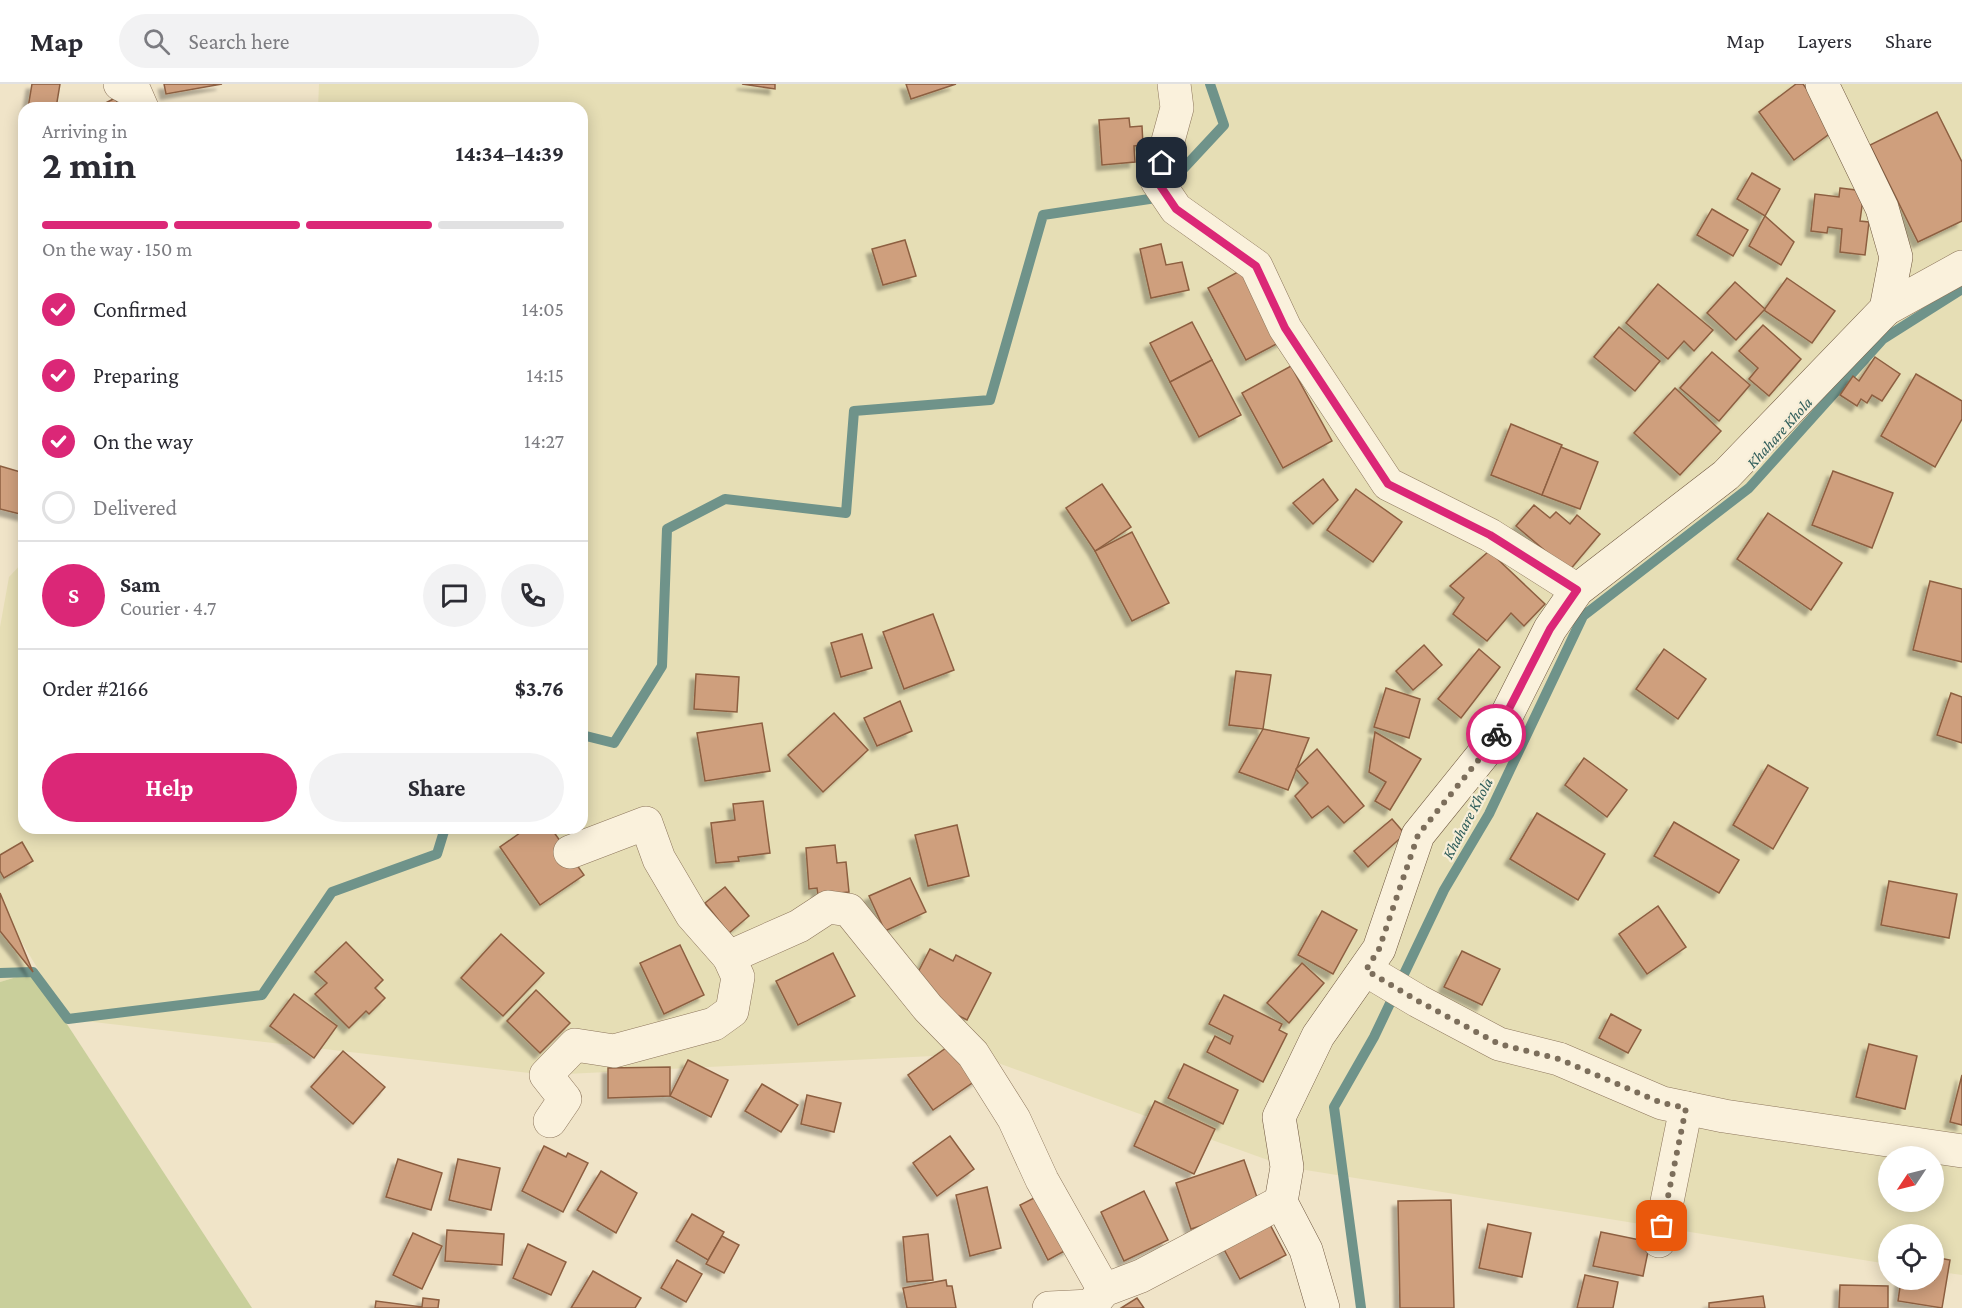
<!DOCTYPE html>
<html lang="en">
<head>
<meta charset="utf-8">
<style>
  :root { --surface:#fff; --page:#f2f2f3; --text:#2b2b33; --muted:#7c7c81; --line:#e1e1e2; --accent:#db2777 }
  body { margin:0; font-family:"Crimson Pro",serif; background:var(--page); color:var(--text); height:100vh; display:flex; flex-direction:column; font-size:22px; white-space:nowrap }
  * { box-sizing:border-box; margin:0 }
  p { font-size:20px; color:var(--muted) }
  .icon { flex:none; width:33px; height:33px; fill:none; stroke:currentColor; stroke-width:2; stroke-linecap:round; stroke-linejoin:round }
  .map { position:relative; flex:1; overflow:hidden }
  .details { position:absolute; left:18px; top:18px; width:570px; height:732px; display:flex; flex-direction:column; background:var(--surface); border-radius:18px; box-shadow:0 3px 15px #0003 }
  .details>* { flex:none }
  .needle { width:39px; rotate:235deg }
  .buttons { position:absolute; left:1878px; top:1062px; display:grid; gap:12px }
  .buttons a { display:grid; place-items:center; width:66px; height:66px; border-radius:50%; background:var(--surface); box-shadow:0 3px 15px #0003; font-size:30px }
  .pin { position:absolute; display:grid; place-items:center; width:51px; height:51px; color:#fff; margin:-26px; border-radius:12px; box-shadow:0 3px 9px #0006 }
  .courier { position:absolute; display:grid; place-items:center; width:60px; height:60px; margin:-30px; border:4px solid #db2777; border-radius:50%; background:#fff; color:#222; box-shadow:0 2px 8px #0007 }
  .summary em { font-style:normal; font-weight:700 }
  .summary div { display:flex; flex-direction:column-reverse }
  .summary { display:flex; align-items:center; justify-content:space-between; height:102px; padding:0 24px }
  h1 { font-size:39px; font-weight:700; line-height:45px }
  .bar { display:grid; grid-template-columns:repeat(4,1fr); gap:9px 6px; align-content:center; height:72px; padding:0 24px }
  .bar i { height:8px; border-radius:4px; background:var(--line) }
  .bar .on { background:var(--accent) }
  .bar p { grid-column:span 4 }
  .line { display:flex; align-items:center; gap:15px; padding:0 24px; border-top:2px solid var(--line) }
  .line div { flex:1 }
  .round { display:grid; place-items:center; flex:none; width:63px; height:63px; border-radius:32px; background:var(--page) }
  ol { padding:0 24px; list-style:none }
  li { display:flex; align-items:center; gap:18px; height:66px }
  li p { margin-inline-start:auto }
  li .icon { padding:6px; border-radius:50%; background:var(--accent); color:#fff; stroke-width:4 }
  li:last-child { color:var(--muted) }
  li i { width:33px; height:33px; border:3px solid var(--line); border-radius:50% }
  .action { display:flex; gap:12px; margin-top:auto; padding:12px 24px }
  .action a { flex:1; height:69px; border-radius:36px; background:var(--accent); color:#fff; font-size:24px; font-weight:700; line-height:69px; text-align:center }
  .action a+a { background:var(--page); color:var(--text) }
  header { display:flex; align-items:center; gap:36px; box-sizing:border-box; height:84px; padding:0 30px; background:var(--surface); border-bottom:2px solid var(--line) }
  header strong { font-size:28px }
  nav { display:flex; gap:33px; margin-inline-start:auto; font-size:21px }
  .search { width:420px; height:54px; background:var(--page); display:flex; align-items:center; gap:15px; box-sizing:border-box; padding:0 21px; border-radius:33px; color:var(--muted); font-size:22px }
  .map>svg:first-child { display:block }
  .farmland { fill:#e6deb5; fill-rule:evenodd }
  .green { fill:#c9cf9b }
  .lines { fill:none; stroke-linecap:round; stroke-linejoin:round }
  .stream { stroke:#6f938a; stroke-width:10 }
  .building { fill:#cf9f7d; stroke:#8d5f41; stroke-width:1.5; filter:url(#shadow) }
  .street-casing { stroke:#8d765c; stroke-width:34 }
  .secondary-casing { stroke:#6f573f; stroke-width:34 }
  .street { stroke:#faf1dc; stroke-width:33 }
  .secondary { stroke:#faf1dc; stroke-width:33 }
  .done { stroke:#7c6e5b; stroke-width:6; stroke-dasharray:0 10.8 }
  .route { stroke:#db2777; stroke-width:8 }
  .labels { text-anchor:middle; stroke-width:4.5; stroke-linejoin:round; paint-order:stroke }
  .water-label { font-size:16px; font-style:italic; fill:#2f5d5a; stroke:#f7eed8 }
</style>
</head>
<body>
<header>
<strong>Map</strong>
<div class="search"><svg class="icon" aria-label="search" viewBox="0 0 24 24"><circle cx="10" cy="10" r="6"/><path d="M15 15l6 6"/></svg>Search here</div>
<nav><a>Map</a><a>Layers</a><a>Share</a></nav>
</header>
<div class="map">
<svg width="1962" height="1224" viewBox="0 0 1962 1224">
  <defs>
    <filter id="shadow"><feDropShadow dx="-5.5" dy="5.5" stdDeviation="1.5" flood-color="#0004"/></filter>
  </defs>
  <rect width="100%" height="100%" fill="#f0e4c8"/>
  <g class="farmland">
    <path d="M319,0h1643v1191l-28,-4v-37h-46v30l-601,-97 -314,-113 -427,21 -478,-56 -68,-113v-279l9,-50 15,-16v267h558v-720h-264zM1888,1072h46v46h-46z"/>
    <path d="M0,828l33,60 -33,10z"/>
  </g>
  <path class="green" d="M33,888l219,336h-252v-326z"/>
  <g class="lines">
    <g class="stream">
      <path d="M582,651l32,8 48,-77 5,-137 58,-30 121,14 8,-102 136,-11 53,-185 113,-17 68,-73 -14,-41"/>
      <path d="M0,889l33,-1 35,47 194,-24 70,-103 105,-38 8,-26"/>
      <path d="M1361,1224l-27,-201 40,-70 70,-147 45,-76 94,-198 166,-128 134,-149 79,-50"/>
    </g>
  </g>
  <g class="building">
    <path d="M32,0h28l-4,24h-28z"/>
    <path d="M164,0h58l-56,10z"/>
    <path d="M742,0h33v5z"/>
    <path d="M906,0h50l-45,15z"/>
    <path d="M1796,0h7l33,45 -42,31 -35,-48z"/>
    <path d="M115,14l5,10h-24z"/>
    <path d="M1937,28l25,50v59l-44,21 -48,-97z"/>
    <path d="M1129,34l1,9 12,-1 1,19 -9,1 1,16 -33,3 -3,-45z"/>
    <path d="M1752,89l28,16 -15,27 -28,-17z"/>
    <path d="M1840,104l24,3 -4,30 9,1 -4,33 -25,-3 2,-23 -14,-2 -1,6 -16,-2 4,-37 24,3z"/>
    <path d="M1712,125l36,21 -15,26 -36,-21z"/>
    <path d="M1765,132l29,26 -13,23 -32,-19z"/>
    <path d="M905,156l11,36 -33,9 -11,-36z"/>
    <path d="M1161,160l5,21 16,-3 7,28 -38,8 -11,-49z"/>
    <path d="M1247,183l39,72 -40,21 -38,-72z"/>
    <path d="M1787,194l48,33 -23,32 -48,-33z"/>
    <path d="M1735,198l30,27 -29,31 -29,-27z"/>
    <path d="M1658,200l55,46 -19,21 -10,-10 -16,18 -42,-36z"/>
    <path d="M1192,238l20,38 -42,22 -20,-39z"/>
    <path d="M1763,241l38,34 -32,37 -20,-17 9,-11 -19,-17z"/>
    <path d="M1619,243l41,34 -25,30 -41,-34z"/>
    <path d="M1712,268l38,33 -31,36 -39,-33z"/>
    <path d="M1875,273l25,17 -18,27 -10,-6 -5,8 -6,-4 -4,7 -17,-11 13,-19 6,5z"/>
    <path d="M1212,276l29,55 -42,22 -29,-55z"/>
    <path d="M1291,282l41,75 -49,27 -41,-75z"/>
    <path d="M1916,290l46,27v18l-27,48 -54,-31z"/>
    <path d="M1675,304l46,43 -41,44 -46,-42z"/>
    <path d="M1511,340l51,21 -20,50 -51,-20z"/>
    <path d="M1561,363l37,15 -18,47 -38,-14z"/>
    <path d="M0,382l24,7v42l-24,-6z"/>
    <path d="M1833,387l60,22 -21,55 -60,-23z"/>
    <path d="M1323,395l15,21 -25,24 -20,-21z"/>
    <path d="M1102,400l29,43 -36,24 -29,-43z"/>
    <path d="M1356,405l46,33 -29,40 -46,-32z"/>
    <path d="M1534,421l16,13 6,-6 14,12 7,-9 23,19 -31,37 -53,-45z"/>
    <path d="M1768,429l74,50 -31,47 -74,-51z"/>
    <path d="M1132,448l37,71 -37,18 -37,-70z"/>
    <path d="M1489,467l56,53 -21,22 -13,-13 -24,28 -34,-27 11,-16 -14,-12z"/>
    <path d="M1930,497l32,8v73l-49,-12z"/>
    <path d="M933,530l21,56 -50,19 -21,-57z"/>
    <path d="M862,550l10,34 -31,9 -10,-34z"/>
    <path d="M1424,561l18,20 -29,25 -17,-19z"/>
    <path d="M1479,565l21,18 -39,51 -23,-19z"/>
    <path d="M1664,565l42,30 -28,40 -42,-30z"/>
    <path d="M1236,587l35,4 -8,54 -34,-4z"/>
    <path d="M696,590l43,3 -2,35 -43,-3z"/>
    <path d="M1386,604l34,11 -11,39 -35,-11z"/>
    <path d="M1951,609l11,4v46l-25,-8z"/>
    <path d="M900,617l12,30 -35,15 -13,-28z"/>
    <path d="M834,629l34,37 -45,42 -35,-37z"/>
    <path d="M762,639l8,48 -65,10 -8,-48z"/>
    <path d="M1263,645l46,9 -21,52 -49,-18z"/>
    <path d="M1375,648l46,27 -31,51 -15,-9 11,-19 -17,-10z"/>
    <path d="M1317,665l47,57 -20,17 -16,-17 -16,12 -17,-22 13,-13 -12,-14z"/>
    <path d="M1584,674l43,32 -20,27 -42,-32z"/>
    <path d="M1768,681l40,23 -35,61 -40,-24z"/>
    <path d="M763,717l7,52 -32,4 1,4 -23,2 -5,-40 24,-3 -2,-16z"/>
    <path d="M1537,729l68,41 -27,46 -68,-41z"/>
    <path d="M1392,735l13,15 -37,33 -14,-16z"/>
    <path d="M1674,738l65,38 -20,33 -65,-37z"/>
    <path d="M957,741l12,51 -41,10 -13,-51z"/>
    <path d="M527,744h24l33,47 -44,30 -40,-58z"/>
    <path d="M22,758l11,19 -29,17 -4,-7v-16z"/>
    <path d="M835,761l2,18 9,-1 3,30 -31,3 -1,-7 -8,1 -3,-41z"/>
    <path d="M910,794l16,34 -41,19 -16,-35z"/>
    <path d="M1889,797l68,13 -8,44 -68,-13z"/>
    <path d="M725,803l24,29 -20,17 -24,-30z"/>
    <path d="M0,809l33,79 -33,-41z"/>
    <path d="M1658,822l28,41 -39,27 -28,-40z"/>
    <path d="M1322,827l35,19 -24,44 -35,-19z"/>
    <path d="M501,850l43,39 -41,43 -42,-38z"/>
    <path d="M346,858l37,38 -8,8 10,10 -16,16 -3,-3 -17,17 -34,-34 12,-11 -12,-11z"/>
    <path d="M680,861l24,50 -40,19 -24,-51z"/>
    <path d="M930,865l23,12 3,-6 35,18 -24,47 -35,-18 -20,-18z"/>
    <path d="M1462,867l38,18 -18,36 -38,-18z"/>
    <path d="M833,869l22,43 -57,29 -22,-44z"/>
    <path d="M1302,879l22,20 -35,40 -22,-20z"/>
    <path d="M536,906l34,33 -30,30 -33,-32z"/>
    <path d="M294,910l43,32 -23,32 -44,-32z"/>
    <path d="M1224,911l58,29 -3,6 8,4 -24,48 -56,-30 8,-16 15,8 3,-8 -24,-12z"/>
    <path d="M1611,930l30,16 -13,23 -29,-15z"/>
    <path d="M953,959l25,36 -45,31 -25,-35z"/>
    <path d="M1869,960l48,12 -12,53 -49,-12z"/>
    <path d="M343,967l42,36 -32,37 -42,-37z"/>
    <path d="M688,976l40,20 -17,37 -41,-21z"/>
    <path d="M1184,980l54,26 -15,34 -55,-26z"/>
    <path d="M670,983v29l-62,2v-30z"/>
    <path d="M1962,991v50l-12,-3z"/>
    <path d="M762,1000l36,21 -17,27 -36,-21z"/>
    <path d="M807,1011l34,8 -7,29 -33,-8z"/>
    <path d="M1155,1017l60,28 -21,45 -60,-28z"/>
    <path d="M950,1052l24,33 -37,27 -24,-33z"/>
    <path d="M544,1062l22,11 2,-4 20,10 -25,49 -41,-21z"/>
    <path d="M398,1075l44,14 -11,37 -45,-13z"/>
    <path d="M458,1075l42,9 -9,42 -42,-10z"/>
    <path d="M1244,1076l16,46 -69,23 -15,-46z"/>
    <path d="M601,1087l36,22 -21,40 -39,-23z"/>
    <path d="M987,1103l14,61 -31,8 -14,-61z"/>
    <path d="M1144,1107l24,49 -44,21 -23,-49z"/>
    <path d="M1042,1110l28,54 -22,12 -28,-55z"/>
    <path d="M1451,1116l3,108h-54l-2,-107z"/>
    <path d="M692,1130l32,18 -16,28 -32,-19z"/>
    <path d="M1266,1133l20,38 -46,24 -20,-37z"/>
    <path d="M1488,1140l43,9 -9,44 -43,-9z"/>
    <path d="M447,1146l57,4 -2,31 -57,-4z"/>
    <path d="M1601,1148l49,10 -7,34 -50,-10z"/>
    <path d="M413,1149l29,13 -20,43 -29,-14z"/>
    <path d="M928,1150l5,46 -26,2 -4,-45z"/>
    <path d="M722,1152l17,9 -15,28 -18,-9z"/>
    <path d="M528,1160l38,18 -15,33 -38,-17z"/>
    <path d="M1934,1173l16,3 -8,48 -44,-7 3,-21h33z"/>
    <path d="M677,1176l25,14 -16,28 -25,-14z"/>
    <path d="M593,1187l48,27 -6,10h-64z"/>
    <path d="M1585,1191l33,7 -5,26h-36z"/>
    <path d="M946,1196l1,6h5l4,22h-49l-4,-20z"/>
    <path d="M1840,1201l48,1v22h-49z"/>
    <path d="M1763,1212l2,12h-56v-5z"/>
    <path d="M423,1214l16,2 -1,8h-63l1,-7 46,6z"/>
    <path d="M1137,1214l7,10h-23z"/>
  </g>
  <g class="lines">
    <g class="street-casing">
      <g id="street">
        <path d="M120,0l15,8 7,16"/>
        <path d="M1174,0l3,24 -20,73 19,28 80,57 29,62 103,156 102,51 87,55"/>
        <path d="M1886,225l76,-42"/>
        <path d="M570,768l76,-29 13,36 33,56 37,42"/>
        <path d="M1366,886l52,31 81,43 60,15 103,44 62,13 238,35"/>
        <path d="M550,1037l15,-22 -19,-24 29,-30 39,6 100,-27 18,-13 6,-34 -9,-20 70,-31 29,-19 21,3 79,98 45,46 41,65 28,61 62,110"/>
        <path d="M1659,1157l27,-133"/>
        <path d="M1049,1224l42,-2 13,-16 37,-14 140,-74"/>
      </g>
    </g>
    <g class="secondary-casing">
      <path id="secondary" d="M1323,1224l-17,-58 -25,-48 6,-35 -8,-50 39,-81 61,-87 39,-114 75,-93 57,-113 27,-39 149,-115 160,-166 10,-52 -14,-49 -60,-124"/>
    </g>
    <use href="#street" class="street"/>
    <use href="#secondary" class="secondary"/>
  </g>
  <g class="lines">
    <path class="done" d="M1496,650l-3,8 -75,93 -39,114 -13,21 52,31 81,43 60,15 103,44 24,5 -24,118"/>
    <path class="route" d="M1162,79l-5,18 19,28 80,57 29,62 103,156 102,51 87,55 -27,39 -54,105"/>
  </g>
  <g class="labels">
    <g class="water-label">
      <text transform="translate(1779 348) rotate(-48)" y="6">Khahare Khola</text>
      <text transform="translate(1467 734) rotate(-62)" y="6">Khahare Khola</text>
    </g>
  </g>
</svg>
<div class="buttons">
<a><svg class="needle" viewBox="-14 -14 28 28"><path d="M0-13l5 13h-10z" fill="#e53935"/><path d="M0 13l5-13h-10z" fill="#7c7c81"/></svg></a>
<a><svg class="icon" aria-label="locate" viewBox="0 0 24 24"><circle cx="12" cy="12" r="6"/><path d="M12 2v4M12 18v4M2 12h4M18 12h4"/></svg></a>
</div>
<div class="pin" style="left:1662px;top:1142px;background:#ea580c"><svg class="icon" aria-label="bag" viewBox="0 0 24 24"><path d="M5 8h14l-1 12H6zM9 8a3 3 0 0 1 6 0"/></svg></div>
<div class="pin" style="left:1162px;top:79px;background:#1f2937"><svg class="icon" aria-label="home" viewBox="0 0 24 24"><path d="M3 11l9-7 9 7M6 9v11h12V9"/></svg></div>
<div class="courier" style="left:1496px;top:650px"><svg class="icon" aria-label="bike" viewBox="0 0 24 24"><circle cx="6" cy="16" r="4"/><circle cx="18" cy="16" r="4"/><path d="M6 16l4-8h5l3 8M10 8l3 8H6M13 5h3"/></svg></div>
<section class="details">
<div class="summary"><div><h1>2 min</h1><p>Arriving in</p></div><em>14:34–14:39</em></div>
<div class="bar"><i class="on"></i><i class="on"></i><i class="on"></i><i></i><p>On the way · 150 m</p></div>
<ol>
<li><svg class="icon" aria-label="check" viewBox="0 0 24 24"><path d="M5 12l5 5 9-10"/></svg>Confirmed<p>14:05</p></li>
<li><svg class="icon" aria-label="check" viewBox="0 0 24 24"><path d="M5 12l5 5 9-10"/></svg>Preparing<p>14:15</p></li>
<li><svg class="icon" aria-label="check" viewBox="0 0 24 24"><path d="M5 12l5 5 9-10"/></svg>On the way<p>14:27</p></li>
<li><i></i>Delivered</li>
</ol>
<div class="line" style="height:108px"><b class="round" style="background:var(--accent);color:#fff">S</b><div><b>Sam</b><p>Courier · 4.7</p></div><a class="round"><svg class="icon" aria-label="chat" viewBox="0 0 24 24"><path d="M4 5h16v11H9l-5 4z"/></svg></a><a class="round"><svg class="icon" aria-label="phone" viewBox="0 0 24 24"><path d="M5 4h4l2 5-3 2q2 4 5 5l2-3 5 2v4C11 20 4 13 5 4z"/></svg></a></div>
<div class="line" style="height:78px"><div>Order #2166</div><b>$3.76</b></div>
<div class="action"><a>Help</a><a>Share</a></div>
</section>
</div>
</body>
</html>
